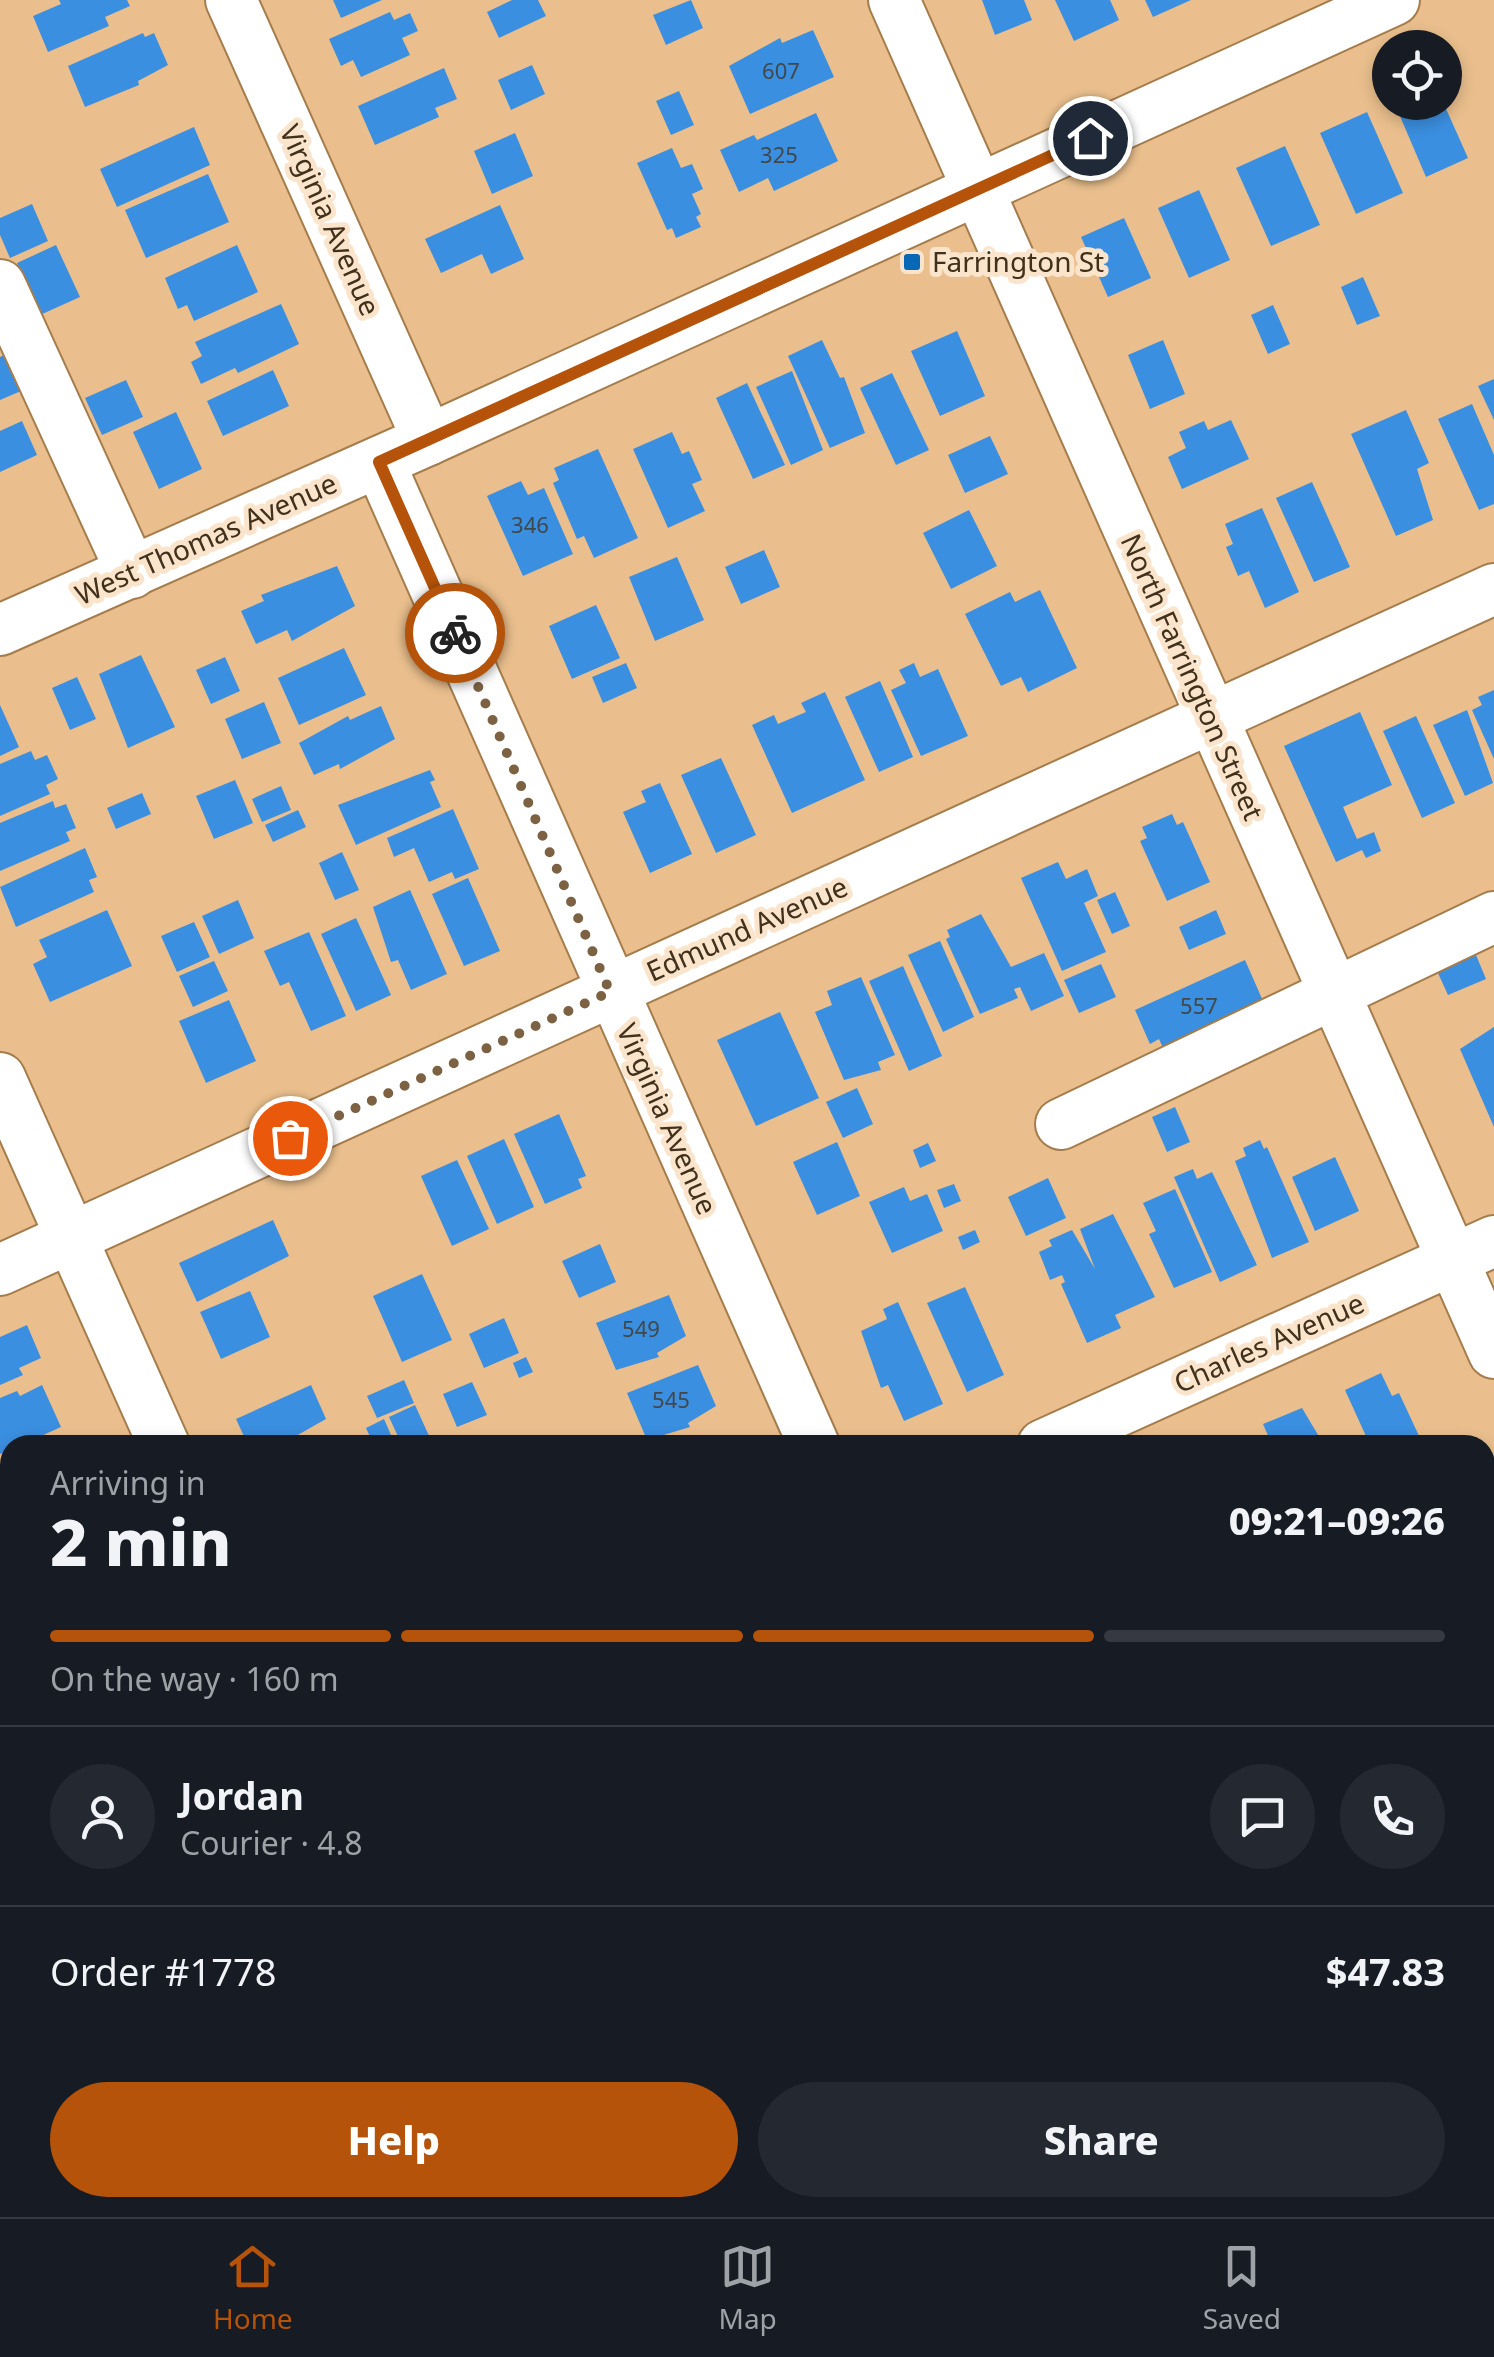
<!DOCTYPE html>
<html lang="en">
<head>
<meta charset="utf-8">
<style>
  :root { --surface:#171b24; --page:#242831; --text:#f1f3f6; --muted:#9ea1a6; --line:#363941; --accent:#b45309 }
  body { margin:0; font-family:"Noto Sans",sans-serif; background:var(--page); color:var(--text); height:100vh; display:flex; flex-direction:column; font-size:38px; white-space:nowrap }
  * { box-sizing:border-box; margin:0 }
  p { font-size:32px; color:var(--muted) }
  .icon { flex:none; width:55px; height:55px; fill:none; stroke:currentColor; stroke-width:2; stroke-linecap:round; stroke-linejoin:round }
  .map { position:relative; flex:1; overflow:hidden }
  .panel { position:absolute; left:0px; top:1435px; width:1495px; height:782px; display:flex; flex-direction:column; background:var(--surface); border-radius:30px 30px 0 0; box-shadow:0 5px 15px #0003 }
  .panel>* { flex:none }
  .fabs { position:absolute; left:1372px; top:30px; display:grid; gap:20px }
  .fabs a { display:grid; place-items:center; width:90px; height:90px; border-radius:50%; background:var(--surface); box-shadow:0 5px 15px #0003; font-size:50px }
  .pin { position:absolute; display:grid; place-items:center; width:85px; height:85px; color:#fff; margin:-42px; border:5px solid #fff; border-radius:50%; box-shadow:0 2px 10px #0007 }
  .courier { position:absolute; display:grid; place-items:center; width:100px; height:100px; margin:-50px; border:8px solid #b45309; border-radius:50%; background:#fff; color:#222; box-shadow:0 2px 12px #0007 }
  .overview em { font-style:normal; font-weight:800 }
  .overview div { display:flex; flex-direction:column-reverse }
  .overview { display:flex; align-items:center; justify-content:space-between; height:170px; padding:0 50px }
  h1 { font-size:65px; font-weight:800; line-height:75px }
  .bar { display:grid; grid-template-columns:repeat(4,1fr); gap:15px 10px; align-content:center; height:120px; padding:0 50px }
  .bar i { height:12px; border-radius:8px; background:var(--line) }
  .bar .selected { background:var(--accent) }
  .bar p { grid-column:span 4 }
  .line { display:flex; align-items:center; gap:25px; padding:0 50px; border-top:2px solid var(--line) }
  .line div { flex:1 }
  .round { display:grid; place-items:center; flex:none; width:105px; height:105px; border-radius:52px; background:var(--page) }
  .button { display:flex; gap:20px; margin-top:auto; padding:20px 50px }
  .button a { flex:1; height:115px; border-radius:60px; background:var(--accent); color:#fff; font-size:40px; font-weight:800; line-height:115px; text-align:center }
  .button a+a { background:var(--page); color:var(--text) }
  .tab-bar { display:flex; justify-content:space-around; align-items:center; height:140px; border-top:2px solid var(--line); background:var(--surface); font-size:28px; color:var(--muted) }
  .tab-bar a { display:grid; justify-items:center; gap:5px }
  .tab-bar .selected { color:var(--accent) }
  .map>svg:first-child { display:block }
  .building { fill:#3b8fe0 }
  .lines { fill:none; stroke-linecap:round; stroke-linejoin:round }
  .minor-casing { stroke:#a57d4c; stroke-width:54 }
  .minor { stroke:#fff; stroke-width:50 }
  .done { stroke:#7c6243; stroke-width:10; stroke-dasharray:0 18 }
  .route { stroke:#b45309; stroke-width:12 }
  .poi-dot { fill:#0968b5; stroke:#fae4cb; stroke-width:4 }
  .labels { text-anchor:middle; stroke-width:10; stroke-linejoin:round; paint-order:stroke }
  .number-label { font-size:22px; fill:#40484c }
  .street-label { font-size:28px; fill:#41301b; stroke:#fae4cb }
  .poi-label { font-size:28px; fill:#41301b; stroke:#fae4cb; text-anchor:start }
</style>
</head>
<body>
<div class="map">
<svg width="1494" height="2217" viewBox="0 0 1494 2217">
  <rect width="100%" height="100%" fill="#eabf8d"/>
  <g class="building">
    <path d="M59,0h68l3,6 -25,11 4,9 -61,26 -15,-36 28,-12z"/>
    <path d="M333,0h49l-41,18z"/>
    <path d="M512,0h26l8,16 -47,22 -12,-26z"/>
    <path d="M691,0l12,28 -37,17 -13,-30z"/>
    <path d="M982,0h42l8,20 -37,15z"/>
    <path d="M1055,0h55l9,20 -45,21z"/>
    <path d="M1145,0h46l-38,17z"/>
    <path d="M390,12l4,8 16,-7 8,18 -16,7 8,17 -49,22 -8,-17 -12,6 -12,-27z"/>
    <path d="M813,30l21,47 -84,37 -21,-48 51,-28 2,5z"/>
    <path d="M143,33l2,4 9,-4 14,32 -30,16 1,4 -54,22 -17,-41z"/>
    <path d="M532,65l13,29 -34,16 -13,-30z"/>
    <path d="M444,68l13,31 -22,9 4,9 -64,28 -17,-39z"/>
    <path d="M679,91l15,34 -23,10 -15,-34z"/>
    <path d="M1394,102h49l25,56 -42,19z"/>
    <path d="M1367,112l36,81 -47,21 -36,-81z"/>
    <path d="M816,113l22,48 -64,30 -6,-13 -29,14 -19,-42 34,-15 3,5z"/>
    <path d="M194,127l16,38 -93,42 -17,-38z"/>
    <path d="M515,133l18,43 -41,18 -18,-43z"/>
    <path d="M1285,146l35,79 -49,21 -35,-78z"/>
    <path d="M672,148l9,20 11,-4 11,25 -11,5 9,20 -5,3 5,10 -25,11 -4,-10 -5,2 -30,-67z"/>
    <path d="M208,174l21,48 -83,36 -21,-48z"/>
    <path d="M1199,190l31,70 -41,18 -31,-70z"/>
    <path d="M32,204l16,37 -38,17 -10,-23v-17z"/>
    <path d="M500,205l24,54 -33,15 -9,-20 -41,19 -16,-34z"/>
    <path d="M1124,218l27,60 -43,19 -27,-60z"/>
    <path d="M56,245l24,52 -40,18 -23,-52z"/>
    <path d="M237,245l21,47 -64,29 -7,-16 -9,4 -13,-31z"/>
    <path d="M1363,277l17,39 -23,9 -16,-38z"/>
    <path d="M281,304l18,40 -61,29 -3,-5 -34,16 -10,-22 11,-6 -7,-14z"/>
    <path d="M1273,305l17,39 -22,10 -17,-39z"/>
    <path d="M957,331l28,65 -45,20 -29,-65z"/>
    <path d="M822,340l18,38 4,-1 21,56 -35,15 -42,-92z"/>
    <path d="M1163,340l22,54 -35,15 -22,-54z"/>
    <path d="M12,351l16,37 -28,12v-43z"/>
    <path d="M273,370l16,36 -66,30 -16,-35z"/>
    <path d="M792,371l31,79 -32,15 -35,-78z"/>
    <path d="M892,373l37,77 -33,15 -36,-77z"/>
    <path d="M1494,379v41l-16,-34z"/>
    <path d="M126,380l17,37 -41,18 -17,-37z"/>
    <path d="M747,383l38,82 -32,14 -37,-81z"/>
    <path d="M1472,404l22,51v49l-15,6 -41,-91z"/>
    <path d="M1406,410l23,53 -12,6 16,51 -37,16 -45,-102z"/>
    <path d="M176,412l26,57 -43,20 -26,-57z"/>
    <path d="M1231,420l18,39 -67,30 -14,-32 18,-9 -7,-16 25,-11 4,9z"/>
    <path d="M22,421l15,34 -37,17v-41z"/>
    <path d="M672,432l10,22 7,-3 13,29 -10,4 13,27 -37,17 -35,-79z"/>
    <path d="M990,436l18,38 -43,19 -17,-38z"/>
    <path d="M598,449l40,89 -44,20 -10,-22 -7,3 -24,-56 6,-3 -5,-12z"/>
    <path d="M521,481l7,14 16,-7 29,66 -50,22 -36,-80z"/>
    <path d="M1312,482l38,85 -36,15 -38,-84z"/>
    <path d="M1262,508l37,84 -34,16 -16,-37 -11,5 -12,-29 7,-3 -8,-20z"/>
    <path d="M969,510l28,56 -46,23 -28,-56z"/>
    <path d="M764,550l16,37 -39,17 -16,-37z"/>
    <path d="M677,557l27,63 -49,21 -26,-64z"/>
    <path d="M337,566l18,40 -63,35 -5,-11 -31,14 -15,-33 23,-10 -3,-6z"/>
    <path d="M1040,590l37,78 -49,24 -7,-15 -20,9 -36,-72 45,-22 5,10z"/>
    <path d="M596,605l24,53 -48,21 -23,-53z"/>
    <path d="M344,648l22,47 -67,30 -21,-47z"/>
    <path d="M141,655l34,72 -47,21 -29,-74z"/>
    <path d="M225,657l15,34 -29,13 -15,-34z"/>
    <path d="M626,663l11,25 -34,15 -11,-26z"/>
    <path d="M914,663l6,14 18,-8 30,67 -47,20 -30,-66 15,-7 -7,-13z"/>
    <path d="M77,677l19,42 -26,11 -18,-42z"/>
    <path d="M880,681l33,76 -34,15 -34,-75z"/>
    <path d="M1494,690v69l-22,-49 10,-5 -4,-8z"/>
    <path d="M825,692l40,88 -73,33 -40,-88 22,-10 4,9 28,-12 -5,-9z"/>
    <path d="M264,702l17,41 -39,16 -17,-40z"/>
    <path d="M0,705l19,42 -19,9z"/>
    <path d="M381,706l14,33 -55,30 -1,-5 -25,11 -15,-32 49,-27 2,4z"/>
    <path d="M1467,710l26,73 -28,13 -32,-71z"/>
    <path d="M1360,712l32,73 -49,22 14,32 17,-7 7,19 -15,7 -4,-8 -26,12 -52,-116z"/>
    <path d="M1416,716l39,87 -33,15 -39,-87z"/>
    <path d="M31,751l4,9 12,-5 11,24 -12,6 4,9 -50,22v-52z"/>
    <path d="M721,758l35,77 -40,18 -35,-78z"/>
    <path d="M430,770l5,10 -5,2 11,25 -85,38 -18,-40z"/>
    <path d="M235,780l18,43 -39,16 -18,-43z"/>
    <path d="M660,783l32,71 -42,19 -27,-61 23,-10 -5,-11z"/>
    <path d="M281,786l10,24 -29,12 -10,-23z"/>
    <path d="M142,793l9,21 -35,15 -9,-21z"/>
    <path d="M53,801l2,7 11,-4 10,24 -10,4 4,9 -70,30v-48z"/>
    <path d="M453,809l26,60 -24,10 -3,-7 -23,10 -15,-34 -20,9 -7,-19z"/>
    <path d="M298,810l8,17 -33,15 -8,-17z"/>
    <path d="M1172,814l5,11 6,-3 27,60 -43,19 -27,-60 7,-3 -5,-11z"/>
    <path d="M85,848l12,29 -8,3 5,12 -78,35 -16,-40z"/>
    <path d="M342,852l17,38 -24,10 -16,-37z"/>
    <path d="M1058,862l8,17 21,-10 11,27 -14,7 22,49 -44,19 -41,-93z"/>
    <path d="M468,878l32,73 -36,15 -32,-72z"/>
    <path d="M410,890l37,84 -36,16 -13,-30 -7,2 -18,-55z"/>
    <path d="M1115,892l15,34 -18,8 -15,-34z"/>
    <path d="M238,900l16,38 -35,16 -17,-38z"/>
    <path d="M107,910l25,56 -82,36 -17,-38 14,-7 -8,-17z"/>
    <path d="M1216,910l10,24 -37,16 -10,-23z"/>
    <path d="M981,914l30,53 33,-14 20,43 -33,15 -11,-24 -6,2 4,9 -38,16 -34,-75 4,-2 -3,-7z"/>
    <path d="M356,918l35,77 -35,16 -35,-77z"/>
    <path d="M194,922l16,35 -33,15 -16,-36z"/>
    <path d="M309,932l37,84 -35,15 -22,-49 -9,4 -16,-35z"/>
    <path d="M940,941l34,76 -31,15 -35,-77z"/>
    <path d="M1471,943l15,36 -38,16 -16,-35z"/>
    <path d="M1245,960l18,41 -100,47 -4,-9 -9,5 -15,-34z"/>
    <path d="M214,961l14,30 -35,16 -14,-31z"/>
    <path d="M1101,964l15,33 -37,16 -15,-33z"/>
    <path d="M903,966l39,90 -33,15 -40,-90z"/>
    <path d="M861,977l34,78 -17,7 3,8 -37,10 -29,-68 17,-7 -5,-14z"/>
    <path d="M229,1000l27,61 -50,22 -27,-62z"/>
    <path d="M780,1012l39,86 -63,28 -39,-86z"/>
    <path d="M1494,1027v100l-34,-78z"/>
    <path d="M857,1088l16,36 -30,14 -17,-36z"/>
    <path d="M1175,1107l15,35 -23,10 -15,-35z"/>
    <path d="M559,1114l27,62 -8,3 4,9 -37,16 -31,-70z"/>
    <path d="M504,1139l30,68 -37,17 -30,-68z"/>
    <path d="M1260,1140l4,9 3,-2 42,95 -37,16 -37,-97 11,-5 -3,-8z"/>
    <path d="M837,1142l23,54 -43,19 -24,-53z"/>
    <path d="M928,1143l8,18 -16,7 -7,-18z"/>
    <path d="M1335,1157l24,54 -44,20 -23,-54z"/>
    <path d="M457,1160l32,69 -37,17 -31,-70z"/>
    <path d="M1193,1169l4,10 15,-7 45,93 -37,17 -46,-105z"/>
    <path d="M1048,1178l18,40 -40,18 -18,-39z"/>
    <path d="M954,1184l7,17 -17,7 -7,-18z"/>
    <path d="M904,1187l6,14 17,-7 16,37 -51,22 -23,-51z"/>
    <path d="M1175,1189l37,83 -38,16 -25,-54 7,-3 -13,-28z"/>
    <path d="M1113,1214l42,83 -40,18 6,13 -34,15 -26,-59 4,-2 -3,-7 -12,5 -11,-28 13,-6 -3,-6 23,-10 23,39 -15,-40z"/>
    <path d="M273,1220l16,36 -92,46 -18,-39z"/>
    <path d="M975,1230l5,12 -17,8 -5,-13z"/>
    <path d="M600,1244l16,38 -37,16 -17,-37z"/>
    <path d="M422,1274l30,66 -50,22 -29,-66z"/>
    <path d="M965,1287l39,88 -37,17 -40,-89z"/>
    <path d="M250,1291l20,46 -49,22 -21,-47z"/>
    <path d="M669,1295l17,41 -29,17 2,4 -43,13 -20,-47z"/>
    <path d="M898,1302l45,102 -39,17 -16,-36 -7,3 -20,-57 26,-12 -4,-10z"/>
    <path d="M504,1318l15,35 -35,15 -15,-34z"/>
    <path d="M27,1325l14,33 -22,10 4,7 -23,10v-48z"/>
    <path d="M526,1357l7,15 -14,6 -6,-15z"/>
    <path d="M698,1365l18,41 -28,17 2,4 -43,13 -20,-47z"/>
    <path d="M1381,1373l11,23 7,-3 21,45 -6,2 3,5h-47l-25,-55z"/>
    <path d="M404,1380l10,23 -37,15 -10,-22z"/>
    <path d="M472,1382l15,33 -30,12 -14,-33z"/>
    <path d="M42,1385l19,42 -40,18h-11v5l-10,4v-56l17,-7 3,5z"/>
    <path d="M311,1385l15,34 -46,26h-32l-12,-26z"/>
    <path d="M415,1405l15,33 -28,7 -13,-28z"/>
    <path d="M1302,1408l22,37h-52l-9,-21z"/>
    <path d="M384,1419l7,16 -18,8 -7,-15z"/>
    <path d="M1494,1589v60l-9,4v-60z"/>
    <path d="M1494,1716v87l-9,4v-87z"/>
    <path d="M1494,1986v72l-9,-20v-48z"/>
    <path d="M0,1996l10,21v118l-10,-21z"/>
    <path d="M1485,2155l9,19v19l-9,4z"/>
    <path d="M87,2208h39l4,9h-39z"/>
    <path d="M128,2208h52l5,9h-53z"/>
    <path d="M262,2208h16l4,9h-42z"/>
    <path d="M310,2208h41l5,9h-42z"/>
    <path d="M978,2208h103l-21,9h-77z"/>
    <path d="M1361,2208h53l-22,9h-26z"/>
  </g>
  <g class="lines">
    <g class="minor-casing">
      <g id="minor">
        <path d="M231,0l197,440"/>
        <path d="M894,0l600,1353"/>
        <path d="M0,285l132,288"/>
        <path d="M379,462l435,983"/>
        <path d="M0,630l428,-190 966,-440"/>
        <path d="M0,1078l164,367"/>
        <path d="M1061,1124l433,-207"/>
        <path d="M0,1270l1494,-681"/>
        <path d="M1043,1445l451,-204"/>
        <path d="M0,1591l10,-4"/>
        <path d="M1485,1891l9,-4"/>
        <path d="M0,1909l10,-5"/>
        <path d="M504,2208l4,9"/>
        <path d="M1157,2208l4,9"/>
        <path d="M34,2217l21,-9"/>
        <path d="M767,2217l21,-9"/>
      </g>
    </g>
    <use href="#minor" class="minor"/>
  </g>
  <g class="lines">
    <path class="done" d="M290,1138l320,-146 -155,-359"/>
    <path class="route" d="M455,633l-76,-171 711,-324"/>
  </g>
  <rect class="poi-dot" x="902" y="252" width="20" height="20" rx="5"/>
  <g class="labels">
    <g class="number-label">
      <text x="781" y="79">607</text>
      <text x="779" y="163">325</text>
      <text x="530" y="533">346</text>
      <text x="1199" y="1014">557</text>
      <text x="641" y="1337">549</text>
      <text x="671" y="1408">545</text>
    </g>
    <g class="street-label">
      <text transform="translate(330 220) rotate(66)" y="10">Virginia Avenue</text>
      <text transform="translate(206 539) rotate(-24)" y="10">West Thomas Avenue</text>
      <text transform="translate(1192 677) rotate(66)" y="10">North Farrington Street</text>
      <text transform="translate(747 929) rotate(-24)" y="10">Edmund Avenue</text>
      <text transform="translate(667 1119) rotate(66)" y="10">Virginia Avenue</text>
      <text transform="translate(1269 1343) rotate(-24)" y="10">Charles Avenue</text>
    </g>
    <g class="poi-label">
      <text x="932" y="272">Farrington St</text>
    </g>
  </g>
</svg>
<div class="fabs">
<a><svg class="icon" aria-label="locate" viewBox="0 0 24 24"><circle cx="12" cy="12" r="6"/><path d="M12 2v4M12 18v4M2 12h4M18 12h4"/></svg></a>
</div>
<div class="pin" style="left:290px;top:1138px;background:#ea580c"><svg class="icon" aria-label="bag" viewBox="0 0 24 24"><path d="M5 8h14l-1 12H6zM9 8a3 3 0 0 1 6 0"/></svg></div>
<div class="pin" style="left:1090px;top:138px;background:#1f2937"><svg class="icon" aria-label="home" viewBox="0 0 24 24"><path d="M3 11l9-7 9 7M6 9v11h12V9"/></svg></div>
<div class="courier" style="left:455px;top:633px"><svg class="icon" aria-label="bike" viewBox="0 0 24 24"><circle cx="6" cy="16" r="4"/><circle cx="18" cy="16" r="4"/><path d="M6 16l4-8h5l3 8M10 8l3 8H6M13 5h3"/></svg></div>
<section class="panel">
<div class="overview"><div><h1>2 min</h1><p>Arriving in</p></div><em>09:21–09:26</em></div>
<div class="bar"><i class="selected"></i><i class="selected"></i><i class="selected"></i><i></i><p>On the way · 160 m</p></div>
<div class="line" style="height:180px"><a class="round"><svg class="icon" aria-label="person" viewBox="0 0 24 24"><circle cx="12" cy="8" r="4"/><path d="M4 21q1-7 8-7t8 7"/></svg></a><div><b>Jordan</b><p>Courier · 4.8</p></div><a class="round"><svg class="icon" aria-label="chat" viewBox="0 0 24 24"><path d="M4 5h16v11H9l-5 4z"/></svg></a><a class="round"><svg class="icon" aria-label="phone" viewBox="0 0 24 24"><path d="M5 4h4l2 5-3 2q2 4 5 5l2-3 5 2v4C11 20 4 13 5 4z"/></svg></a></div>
<div class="line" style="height:130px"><div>Order #1778</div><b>$47.83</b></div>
<div class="button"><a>Help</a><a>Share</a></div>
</section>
</div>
<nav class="tab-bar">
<a class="selected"><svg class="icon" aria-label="home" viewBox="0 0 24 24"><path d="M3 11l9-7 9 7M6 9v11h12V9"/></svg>Home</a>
<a><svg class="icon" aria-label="map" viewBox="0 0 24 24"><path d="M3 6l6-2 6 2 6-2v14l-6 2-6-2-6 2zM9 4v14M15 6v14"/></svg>Map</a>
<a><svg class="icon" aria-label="saved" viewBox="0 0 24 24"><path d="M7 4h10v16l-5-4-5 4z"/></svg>Saved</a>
</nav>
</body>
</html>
